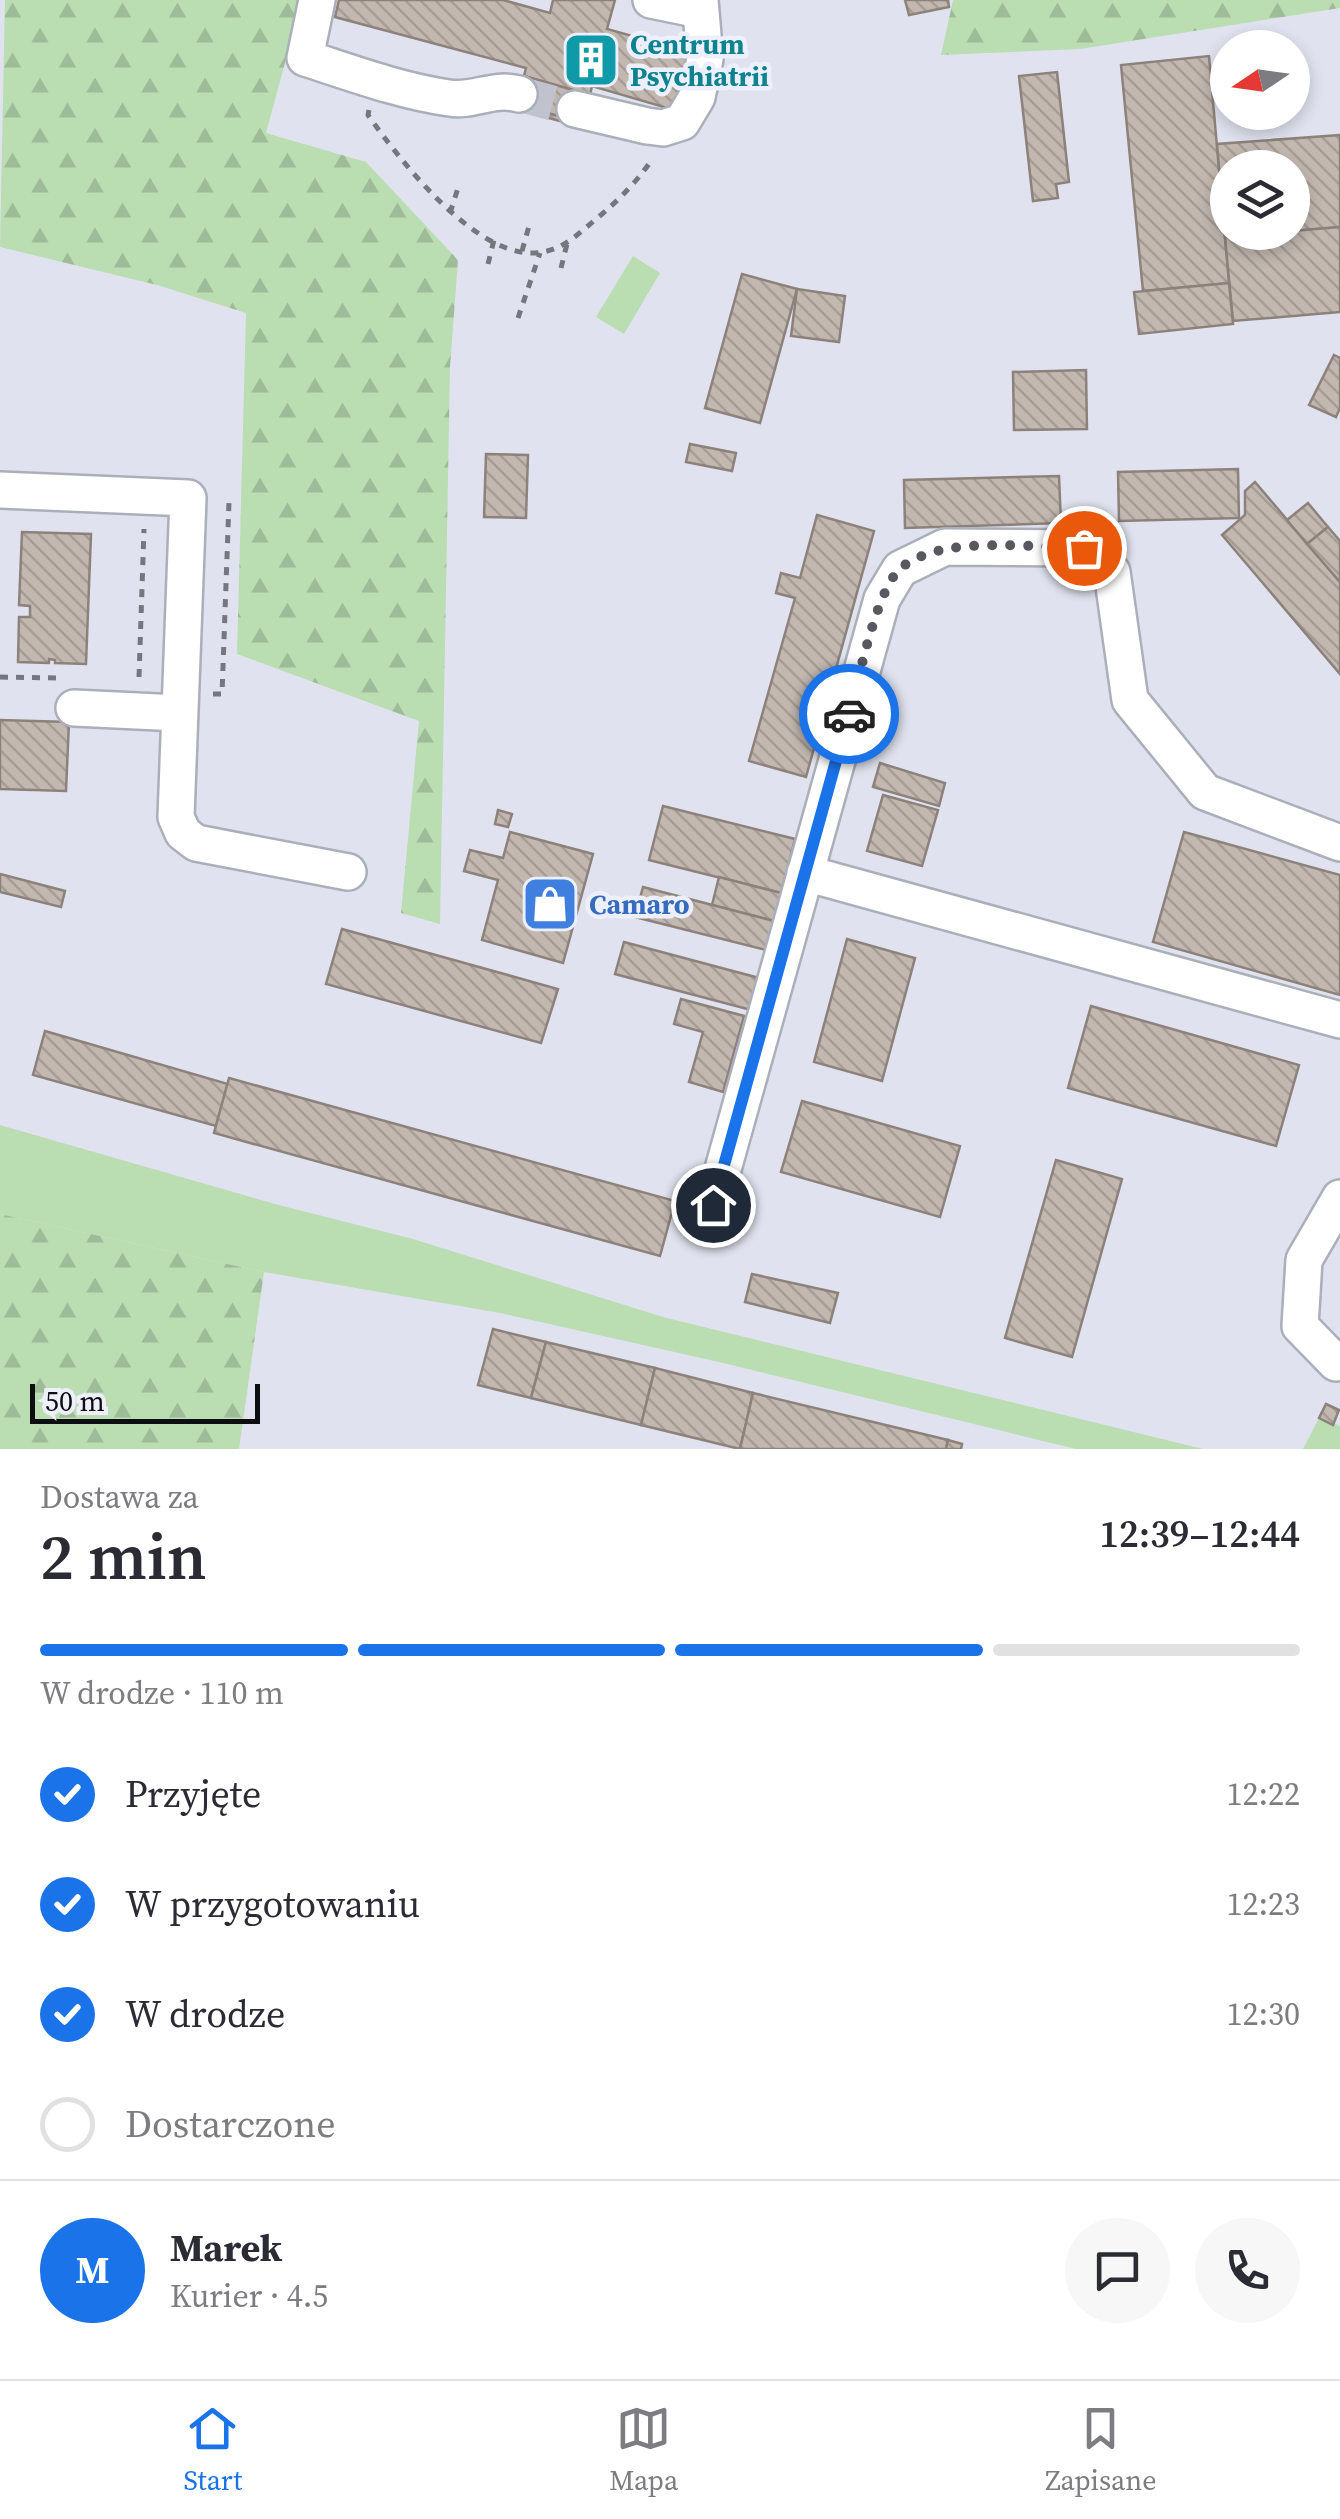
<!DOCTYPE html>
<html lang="pl">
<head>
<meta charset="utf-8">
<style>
  :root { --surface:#fff; --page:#f7f7f7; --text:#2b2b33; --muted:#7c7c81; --line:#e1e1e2; --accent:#1a73e8 }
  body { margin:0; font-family:"Source Serif 4",serif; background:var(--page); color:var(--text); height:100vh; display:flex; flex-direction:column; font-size:38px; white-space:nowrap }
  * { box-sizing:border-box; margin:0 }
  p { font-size:32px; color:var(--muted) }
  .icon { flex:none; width:55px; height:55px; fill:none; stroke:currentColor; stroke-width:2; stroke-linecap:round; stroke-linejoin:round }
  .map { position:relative; height:1449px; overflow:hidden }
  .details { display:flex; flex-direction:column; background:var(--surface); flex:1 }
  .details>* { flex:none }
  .needle { width:65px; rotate:257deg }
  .fabs { position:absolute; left:1210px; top:30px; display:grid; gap:20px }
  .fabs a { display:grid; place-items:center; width:100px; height:100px; border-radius:50%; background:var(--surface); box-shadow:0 5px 15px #0003; font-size:50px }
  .scale { position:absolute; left:30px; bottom:25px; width:230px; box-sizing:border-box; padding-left:10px; border:5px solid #0d0e11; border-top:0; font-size:28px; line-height:35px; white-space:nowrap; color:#0d0e11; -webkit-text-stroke:8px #edf0fc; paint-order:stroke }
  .pin { position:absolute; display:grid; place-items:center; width:85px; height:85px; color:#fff; margin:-42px; border:5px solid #fff; border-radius:50%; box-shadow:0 2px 10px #0007 }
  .courier { position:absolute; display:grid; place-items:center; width:100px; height:100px; margin:-50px; border:8px solid #1a73e8; border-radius:50%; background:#fff; color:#222; box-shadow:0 2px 12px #0007 }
  .overview em { font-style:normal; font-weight:600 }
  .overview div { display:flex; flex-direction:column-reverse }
  .overview { display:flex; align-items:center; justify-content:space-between; height:170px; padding:0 40px }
  h1 { font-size:65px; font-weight:600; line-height:75px }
  .bar { display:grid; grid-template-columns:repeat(4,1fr); gap:15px 10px; align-content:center; height:120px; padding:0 40px }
  .bar i { height:12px; border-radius:8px; background:var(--line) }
  .bar .selected { background:var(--accent) }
  .bar p { grid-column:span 4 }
  .line { display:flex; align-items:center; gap:25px; padding:0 40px; border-top:2px solid var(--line) }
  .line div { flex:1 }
  .round { display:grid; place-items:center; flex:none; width:105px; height:105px; border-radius:52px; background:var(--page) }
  ol { padding:0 40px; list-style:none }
  li { display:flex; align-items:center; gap:30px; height:110px }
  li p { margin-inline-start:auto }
  li .icon { padding:10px; border-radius:50%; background:var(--accent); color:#fff; stroke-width:4 }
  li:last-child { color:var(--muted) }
  li i { width:55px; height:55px; border:5px solid var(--line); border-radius:50% }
  .tab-bar { display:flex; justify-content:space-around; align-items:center; height:140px; border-top:2px solid var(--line); background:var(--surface); font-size:28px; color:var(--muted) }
  .tab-bar a { display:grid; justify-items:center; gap:5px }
  .tab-bar .selected { color:var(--accent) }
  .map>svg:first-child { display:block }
  .green { fill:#baddb2 }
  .forest { fill:url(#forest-firs) }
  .building { fill:url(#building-back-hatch); stroke:#8c827b; stroke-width:2.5 }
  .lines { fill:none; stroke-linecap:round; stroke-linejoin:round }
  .minor-tunnel { stroke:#c0c3ce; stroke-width:35; stroke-dasharray:35 18; stroke-linecap:butt }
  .minor-casing { stroke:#abafb9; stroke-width:40 }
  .path { stroke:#75777e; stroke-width:5; stroke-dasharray:8 8; stroke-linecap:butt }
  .minor { stroke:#fff; stroke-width:35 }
  .done { stroke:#57595f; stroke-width:10; stroke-dasharray:0 18 }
  .route { stroke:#1a73e8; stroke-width:12 }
  .labels { text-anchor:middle; stroke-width:9; stroke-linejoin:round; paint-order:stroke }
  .culture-label { font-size:28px; font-weight:bold; fill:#0d838f; stroke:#edf0fc; text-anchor:start }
  .shop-label { font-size:28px; font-weight:bold; fill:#366cbe; stroke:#edf0fc; text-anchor:start }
</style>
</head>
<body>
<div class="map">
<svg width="1340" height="1449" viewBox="0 0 1340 1449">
  <defs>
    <pattern id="forest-firs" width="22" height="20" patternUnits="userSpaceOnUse" patternTransform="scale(2.5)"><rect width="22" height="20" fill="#baddb2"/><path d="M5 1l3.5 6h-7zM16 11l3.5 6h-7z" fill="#9fbc98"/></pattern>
    <pattern id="building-back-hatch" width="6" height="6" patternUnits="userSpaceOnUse" patternTransform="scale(2.5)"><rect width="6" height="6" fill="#c2b8b0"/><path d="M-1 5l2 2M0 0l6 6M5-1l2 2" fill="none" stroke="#a69d96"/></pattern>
  </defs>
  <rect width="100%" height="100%" fill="#e0e3ef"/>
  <g class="green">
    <path d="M633,256l27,17 -36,61 -28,-17z"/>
    <path d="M0,1125l275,79 138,35 250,78 540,132h-127l-357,-87 -219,-49 -236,-41 -264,-58z"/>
    <path d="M1319,1418l21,8v23h-37z"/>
  </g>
  <g class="forest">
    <path d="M5,0h297l-36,133 100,29 92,98 -8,107 -10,557 -39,-11 18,-192 -182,-67 9,-341 -89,-28 -157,-38z"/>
    <path d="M953,0h387v8l-260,41 -139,6z"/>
    <path d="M0,1214l264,58 -25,177h-239z"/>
  </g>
  <g class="building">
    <path d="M339,0h164l47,13 3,-13h62l-8,29 83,23 -16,58 -82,-24 -2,9 -10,-3 -56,-16 2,-8 -191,-51z"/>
    <path d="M905,0h43l1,7 -40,8z"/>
    <path d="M1209,56l20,227 -86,8 -22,-226z"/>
    <path d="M1057,72l12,110 -13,2 2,14 -25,3 -14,-125z"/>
    <path d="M524,76l56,16 -8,28 -56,-16z"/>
    <path d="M516,104l56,16 -1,4 -56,-15z"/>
    <path d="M1340,135v92l-48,4v-63h-64v64h51l-54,5 -8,-93z"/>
    <path d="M1340,227v85l-107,9 -8,-84z"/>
    <path d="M742,274l55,15 -37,134 -55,-15z"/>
    <path d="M1229,283l4,41 -94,10 -5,-42z"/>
    <path d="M797,289l48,7 -6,46 -48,-6z"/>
    <path d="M1334,355l6,3v50l-4,9 -27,-12z"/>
    <path d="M1086,370l1,59 -73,1 -1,-58z"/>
    <path d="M690,444l46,9 -4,18 -46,-9z"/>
    <path d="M486,454l42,1 -2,63 -42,-1z"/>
    <path d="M1238,469l1,49 -120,3 -1,-49z"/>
    <path d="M1059,476l2,47 -156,5 -1,-48z"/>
    <path d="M1255,482l85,100v92l-118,-139 23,-20v-24z"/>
    <path d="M1308,503l20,24 -21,17 -20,-24z"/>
    <path d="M817,515l57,16 -68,246 -57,-16 46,-163 -19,-5 5,-20 19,5z"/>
    <path d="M1328,527l12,14v41l-33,-38z"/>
    <path d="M22,532l69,2 -5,130 -31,-1v-3l-6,-1v4l-31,-1 1,-45h11v-11l-11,-1z"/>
    <path d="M0,720l69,2 -3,69 -66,-2z"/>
    <path d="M880,763l65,20 -6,23 -66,-19z"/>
    <path d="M883,795l55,15 -16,56 -55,-15z"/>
    <path d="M663,806l132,33 -14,54 -132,-33z"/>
    <path d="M498,810l14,4 -4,13 -13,-3z"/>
    <path d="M510,832l83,22 -30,109 -81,-23 16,-60 -34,-9 6,-21 33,8z"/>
    <path d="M1184,832l156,43v120l-187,-53z"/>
    <path d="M0,874l65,17 -4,16 -61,-15z"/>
    <path d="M719,877l62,16 -7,28 -62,-16z"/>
    <path d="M643,887l131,34 -8,29 -131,-33z"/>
    <path d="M342,929l216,60 -17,54 -215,-59z"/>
    <path d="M847,939l68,19 -33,123 -68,-19z"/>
    <path d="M624,942l135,36 -8,32 -136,-36z"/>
    <path d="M681,999l63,17 -21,76 -34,-10 14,-50 -29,-8z"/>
    <path d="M1091,1006l208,59 -23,81 -208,-58z"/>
    <path d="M45,1031l183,53 -12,42 -183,-51z"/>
    <path d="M229,1078l446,123 -15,55 -446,-123z"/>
    <path d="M802,1101l158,45 -20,71 -159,-45z"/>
    <path d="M1056,1160l66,19 -50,178 -67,-19z"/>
    <path d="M752,1274l86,19 -8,30 -85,-21z"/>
    <path d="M493,1329l53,13 -15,56 -53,-13z"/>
    <path d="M546,1342l109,26 -14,57 -110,-27z"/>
    <path d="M655,1368l98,25 -13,56 -99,-24z"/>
    <path d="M753,1393l195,47 -2,9h-206z"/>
    <path d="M1326,1404l13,6 -6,15 -14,-7z"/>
    <path d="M948,1440l14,4 -1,5h-15z"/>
  </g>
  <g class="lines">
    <path class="minor-tunnel" d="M519,94l56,15"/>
    <g class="minor-casing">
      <g id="minor">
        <path d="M317,0l-12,58c47,15 95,33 144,40 25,4 43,-11 70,-4"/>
        <path d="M651,0l49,10"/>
        <path d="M575,109l72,17 16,2 19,-6 15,-25 8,-38 -5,-59"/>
        <path d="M0,490l188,8 -12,319 7,16 13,10 152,29"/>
        <path d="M74,708l105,5"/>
        <path d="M805,873l535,147"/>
        <path d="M713,1205l169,-606 18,-30 45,-22 138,1 29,24 18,128 75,92 135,51"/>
        <path d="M1336,1363l-36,-37 4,-66 36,-62"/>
      </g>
    </g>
    <g class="path">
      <path d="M369,110l-1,5c31,44 112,150 175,137 22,-4 36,-19 52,-32 23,-19 41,-37 58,-62"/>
      <path d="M450,213l8,-25"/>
      <path d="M522,251l7,-25"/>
      <path d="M488,264l6,-24"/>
      <path d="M561,268l6,-24"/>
      <path d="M518,318l22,-65"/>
      <path d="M0,677l57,1"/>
      <path d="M139,677l5,-148"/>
      <path d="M213,694h9l7,-192"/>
    </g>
    <use href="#minor" class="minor"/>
  </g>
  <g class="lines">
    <path class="done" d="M849,714c10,-33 27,-125 52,-146 41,-34 131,-20 183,-20"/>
    <path class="route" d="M713,1205l136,-491"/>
  </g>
  <defs>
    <g id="building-square" transform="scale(2.875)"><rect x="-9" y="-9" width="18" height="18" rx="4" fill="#0f9aa8" stroke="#edf0fc"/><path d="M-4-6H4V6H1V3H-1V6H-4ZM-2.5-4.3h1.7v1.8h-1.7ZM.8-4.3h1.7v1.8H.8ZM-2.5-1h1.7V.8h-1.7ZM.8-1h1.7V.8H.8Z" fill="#fff"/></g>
    <g id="shop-square" transform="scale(2.875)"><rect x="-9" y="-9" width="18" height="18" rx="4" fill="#3f7fe0" stroke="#edf0fc"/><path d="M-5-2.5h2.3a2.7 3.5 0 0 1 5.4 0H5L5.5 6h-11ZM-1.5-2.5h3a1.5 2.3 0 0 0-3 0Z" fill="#fff"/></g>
  </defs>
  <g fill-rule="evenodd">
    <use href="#building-square" x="591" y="60"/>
    <use href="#shop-square" x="550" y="904"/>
  </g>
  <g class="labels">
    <g class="culture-label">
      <text x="630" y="54">Centrum<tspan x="630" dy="32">Psychiatrii</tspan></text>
    </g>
    <g class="shop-label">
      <text x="589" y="914">Camaro</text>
    </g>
  </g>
</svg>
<div class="fabs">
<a><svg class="needle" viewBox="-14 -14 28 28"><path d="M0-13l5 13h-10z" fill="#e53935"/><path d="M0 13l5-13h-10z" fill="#7c7c81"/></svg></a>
<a><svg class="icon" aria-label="layers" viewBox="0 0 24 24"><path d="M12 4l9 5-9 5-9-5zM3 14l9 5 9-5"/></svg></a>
</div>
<div class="scale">50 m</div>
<div class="pin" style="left:1084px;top:548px;background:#ea580c"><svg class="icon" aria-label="bag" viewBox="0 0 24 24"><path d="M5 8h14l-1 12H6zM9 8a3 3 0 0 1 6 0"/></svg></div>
<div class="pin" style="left:713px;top:1205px;background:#1f2937"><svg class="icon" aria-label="home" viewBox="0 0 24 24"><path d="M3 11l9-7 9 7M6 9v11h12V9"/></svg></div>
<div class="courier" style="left:849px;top:714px"><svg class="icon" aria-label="car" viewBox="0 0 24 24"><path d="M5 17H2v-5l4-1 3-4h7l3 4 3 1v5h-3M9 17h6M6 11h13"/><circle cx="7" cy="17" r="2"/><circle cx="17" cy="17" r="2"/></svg></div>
</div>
<section class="details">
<div class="overview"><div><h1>2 min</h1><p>Dostawa za</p></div><em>12:39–12:44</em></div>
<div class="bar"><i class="selected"></i><i class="selected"></i><i class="selected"></i><i></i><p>W drodze · 110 m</p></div>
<ol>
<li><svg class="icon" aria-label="check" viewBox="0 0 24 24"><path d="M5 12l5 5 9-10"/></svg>Przyjęte<p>12:22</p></li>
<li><svg class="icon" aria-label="check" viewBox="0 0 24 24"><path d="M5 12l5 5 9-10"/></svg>W przygotowaniu<p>12:23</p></li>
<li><svg class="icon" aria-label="check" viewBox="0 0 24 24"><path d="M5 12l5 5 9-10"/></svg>W drodze<p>12:30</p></li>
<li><i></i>Dostarczone</li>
</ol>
<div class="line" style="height:180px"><b class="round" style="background:var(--accent);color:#fff">M</b><div><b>Marek</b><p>Kurier · 4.5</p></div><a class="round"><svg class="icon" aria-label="chat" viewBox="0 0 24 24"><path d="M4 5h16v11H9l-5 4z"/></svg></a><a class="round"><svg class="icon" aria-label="phone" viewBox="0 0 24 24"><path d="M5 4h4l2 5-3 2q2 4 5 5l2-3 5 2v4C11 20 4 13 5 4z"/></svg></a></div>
</section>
<nav class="tab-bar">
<a class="selected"><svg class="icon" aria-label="home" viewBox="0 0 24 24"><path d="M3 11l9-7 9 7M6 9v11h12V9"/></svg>Start</a>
<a><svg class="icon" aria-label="map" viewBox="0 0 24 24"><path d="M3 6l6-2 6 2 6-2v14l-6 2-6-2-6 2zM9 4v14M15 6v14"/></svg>Mapa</a>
<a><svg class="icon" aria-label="saved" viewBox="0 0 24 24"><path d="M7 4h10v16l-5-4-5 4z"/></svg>Zapisane</a>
</nav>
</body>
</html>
